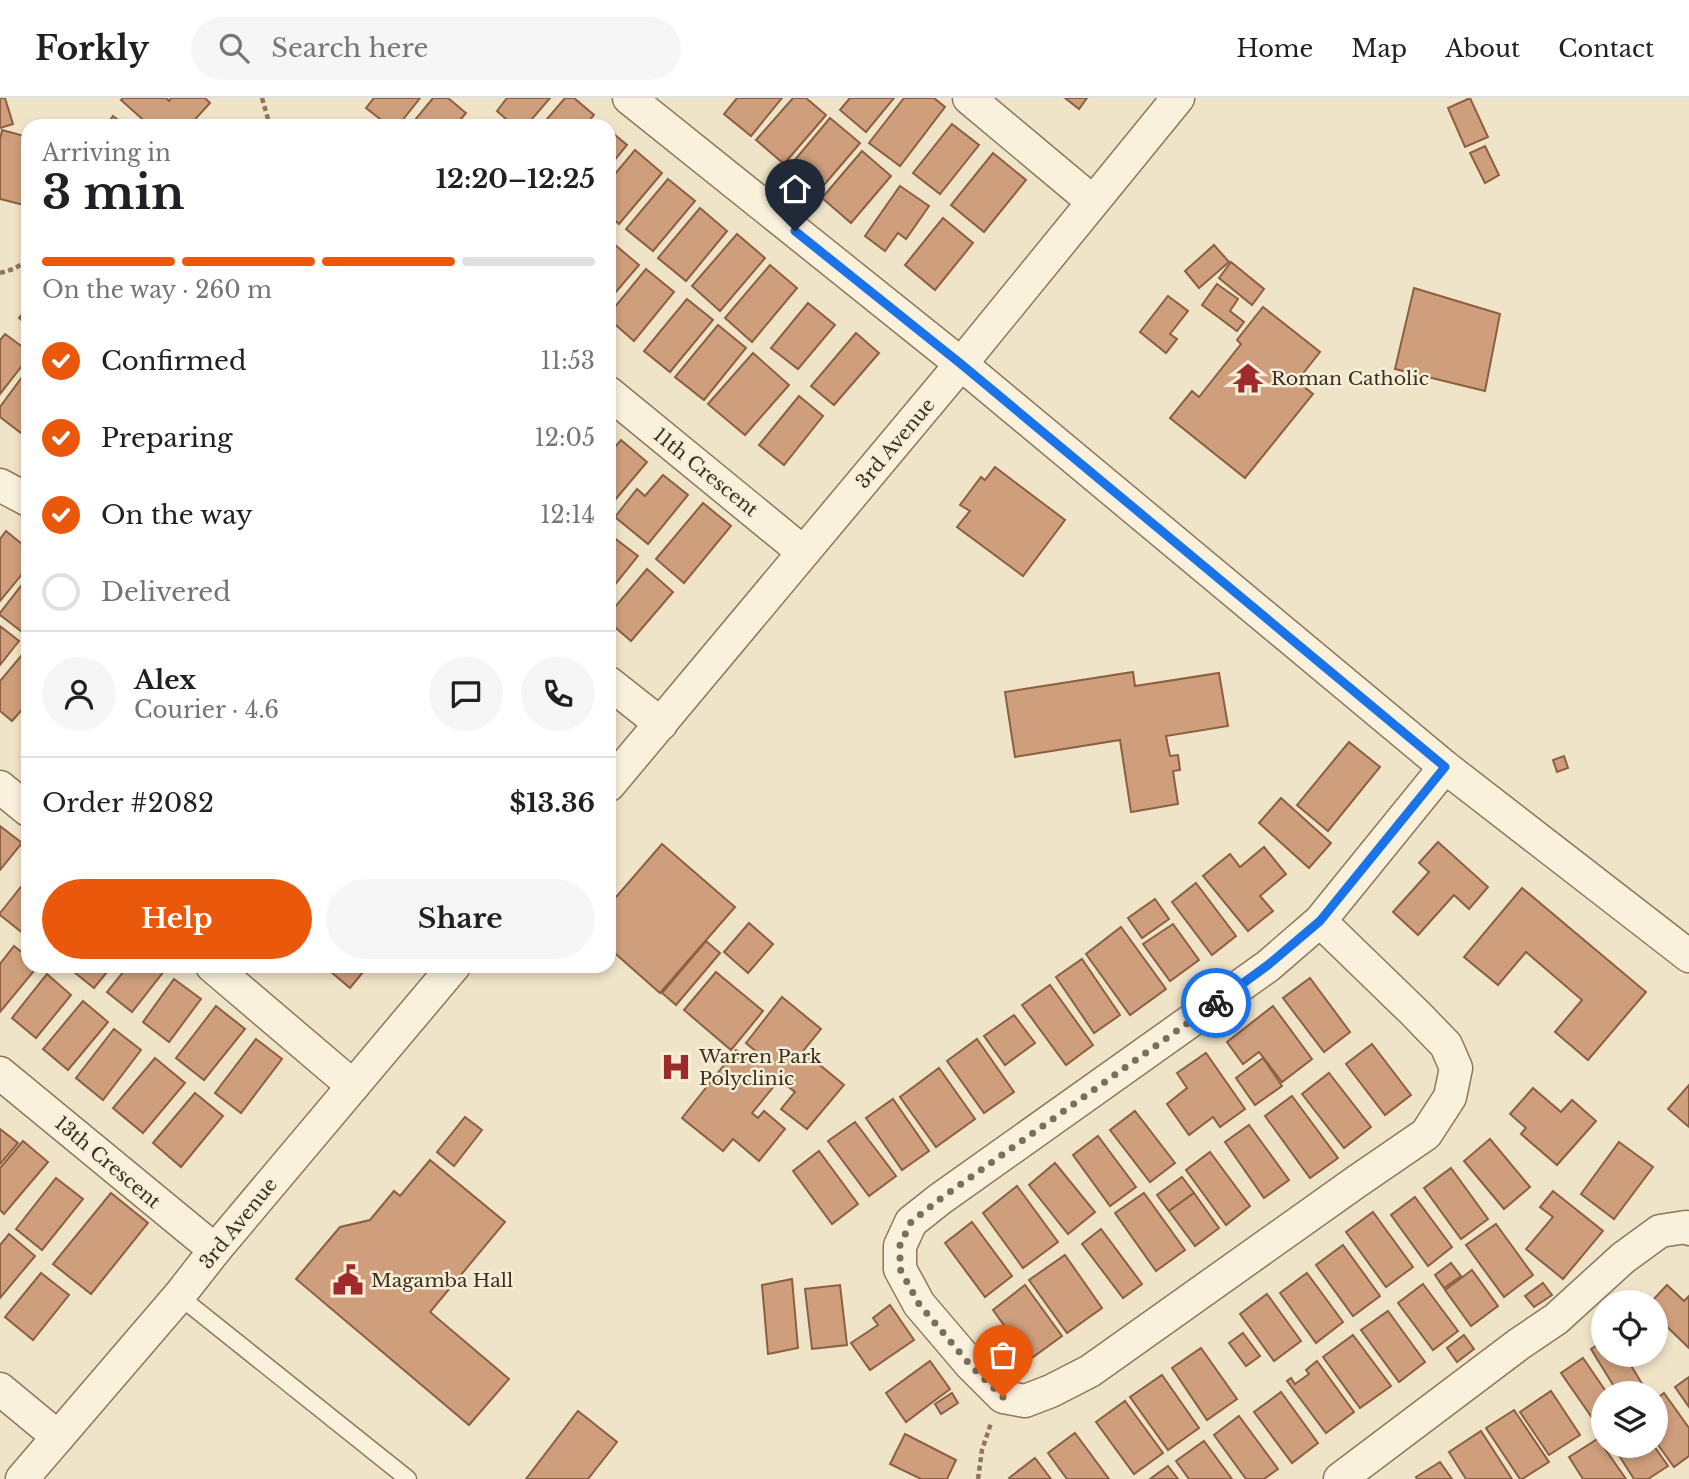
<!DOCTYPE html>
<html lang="en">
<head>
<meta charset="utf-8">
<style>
  :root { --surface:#fff; --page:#f6f6f6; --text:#202124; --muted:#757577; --line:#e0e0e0; --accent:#ea580c }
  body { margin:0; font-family:"Libre Baskerville",serif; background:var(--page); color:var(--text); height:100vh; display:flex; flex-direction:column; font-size:26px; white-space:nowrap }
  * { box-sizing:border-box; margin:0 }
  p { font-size:23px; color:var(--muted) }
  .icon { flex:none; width:38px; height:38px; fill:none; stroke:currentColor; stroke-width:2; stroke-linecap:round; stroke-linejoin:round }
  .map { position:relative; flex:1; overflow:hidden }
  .drawer { position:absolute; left:21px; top:21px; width:595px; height:854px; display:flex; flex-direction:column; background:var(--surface); border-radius:21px; box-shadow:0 4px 10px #0003 }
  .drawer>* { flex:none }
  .fabs { position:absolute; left:1591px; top:1192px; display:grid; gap:14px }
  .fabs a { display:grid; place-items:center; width:77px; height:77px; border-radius:50%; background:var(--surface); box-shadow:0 4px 10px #0003; font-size:35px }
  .pin { position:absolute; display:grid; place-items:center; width:60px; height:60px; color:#fff; margin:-72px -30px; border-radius:50% 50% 50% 0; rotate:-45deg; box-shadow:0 0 7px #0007 }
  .pin .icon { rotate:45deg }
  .courier { position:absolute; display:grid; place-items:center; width:70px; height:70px; margin:-35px; border:5px solid #1a73e8; border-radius:50%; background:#fff; color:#222; box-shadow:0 2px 9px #0007 }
  .summary em { font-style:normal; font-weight:700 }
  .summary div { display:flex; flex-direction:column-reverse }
  .summary { display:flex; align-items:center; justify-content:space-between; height:119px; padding:0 21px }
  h1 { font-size:46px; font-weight:700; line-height:52px }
  .bar { display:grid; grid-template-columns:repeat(4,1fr); gap:10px 7px; align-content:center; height:84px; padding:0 21px }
  .bar i { height:9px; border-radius:5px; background:var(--line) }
  .bar .current { background:var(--accent) }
  .bar p { grid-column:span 4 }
  .line { display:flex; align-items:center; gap:18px; padding:0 21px; border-top:2px solid var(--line) }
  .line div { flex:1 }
  .round { display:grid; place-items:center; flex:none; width:74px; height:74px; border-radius:37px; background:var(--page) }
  ol { padding:0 21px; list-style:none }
  li { display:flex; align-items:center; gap:21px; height:77px }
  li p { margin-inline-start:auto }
  li .icon { padding:7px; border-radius:50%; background:var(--accent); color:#fff; stroke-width:4 }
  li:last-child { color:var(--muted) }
  li i { width:38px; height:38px; border:4px solid var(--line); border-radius:50% }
  .primary-button { display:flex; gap:14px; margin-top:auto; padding:14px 21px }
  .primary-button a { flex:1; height:80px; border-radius:42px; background:var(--accent); color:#fff; font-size:28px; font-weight:700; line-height:80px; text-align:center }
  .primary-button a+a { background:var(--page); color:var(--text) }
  header { display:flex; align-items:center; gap:42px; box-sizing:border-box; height:98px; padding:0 35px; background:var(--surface); border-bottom:2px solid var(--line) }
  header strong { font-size:33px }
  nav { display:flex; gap:38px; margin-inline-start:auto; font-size:24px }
  .search { width:490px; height:63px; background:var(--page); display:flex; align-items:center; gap:18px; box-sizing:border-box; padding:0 24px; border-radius:38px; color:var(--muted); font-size:26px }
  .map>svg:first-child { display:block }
  .building { fill:#cf9f7d; stroke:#8d5f41; stroke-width:2 }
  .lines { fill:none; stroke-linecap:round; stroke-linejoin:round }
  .service-casing { stroke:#8d765c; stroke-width:19 }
  .minor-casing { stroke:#8d765c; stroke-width:35 }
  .path { stroke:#8d765c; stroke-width:4.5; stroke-dasharray:5 3.5; stroke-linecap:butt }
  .service { stroke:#faf1dc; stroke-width:16 }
  .minor { stroke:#faf1dc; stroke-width:32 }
  .done { stroke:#7c6e5b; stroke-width:7; stroke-dasharray:0 12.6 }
  .route { stroke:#1a73e8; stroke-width:9 }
  .labels { text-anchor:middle; stroke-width:5; stroke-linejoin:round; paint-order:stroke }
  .poi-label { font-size:19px; fill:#3d2e20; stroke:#f7eed8; text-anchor:start }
  .street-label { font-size:19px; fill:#3d2e20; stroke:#f7eed8 }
</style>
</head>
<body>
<header>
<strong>Forkly</strong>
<div class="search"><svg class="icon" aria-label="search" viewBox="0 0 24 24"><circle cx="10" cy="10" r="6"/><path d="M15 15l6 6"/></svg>Search here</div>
<nav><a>Home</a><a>Map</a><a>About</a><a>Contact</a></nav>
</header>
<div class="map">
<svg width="1689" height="1381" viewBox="0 0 1689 1381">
  <rect width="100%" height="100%" fill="#f0e4c8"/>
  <g class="building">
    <path d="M0,0h5l8,26 -13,4z"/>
    <path d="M123,0h43l3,3 2,-3h34l5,5 -21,23h-39l-29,-26z"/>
    <path d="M374,0h46l-22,28h-9l-23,-18z"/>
    <path d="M433,0h15l18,15 -11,13h-45z"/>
    <path d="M507,0h43l-24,28h-12l-17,-15z"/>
    <path d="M565,0h9l20,17 -9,11h-44z"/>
    <path d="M737,0h45l-31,38 -27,-22z"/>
    <path d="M793,0h13l20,17 -42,49 -28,-24z"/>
    <path d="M850,0h44l-28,34 -26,-22z"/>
    <path d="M904,0h30l11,9 -45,59 -31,-23z"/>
    <path d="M1065,0h22l-8,11z"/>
    <path d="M1470,0l18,39 -23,10 -17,-39z"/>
    <path d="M113,18l13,10h-20z"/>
    <path d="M830,20l30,25 -42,49 -29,-25z"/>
    <path d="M952,26l27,21 -39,49 -27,-21z"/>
    <path d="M2,32l26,7v54l-4,14 -24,-6v-59z"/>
    <path d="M609,32l18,15 -18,22z"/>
    <path d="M1485,48l14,29 -14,8 -15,-30z"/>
    <path d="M635,52l27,23 -43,51 -10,-9v-34z"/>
    <path d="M862,53l29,25 -40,47 -29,-25z"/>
    <path d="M993,55l33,27 -42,52 -33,-27z"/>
    <path d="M668,81l27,22 -42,50 -27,-22z"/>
    <path d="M900,88l29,20 -23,33 -8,-6 -13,18 -20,-15z"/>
    <path d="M700,110l27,23 -41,50 -28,-23z"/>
    <path d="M943,120l30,25 -38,47 -30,-25z"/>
    <path d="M737,136l28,24 -45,53 -28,-25z"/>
    <path d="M614,146l25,21 -30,35v-50z"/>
    <path d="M1214,147l15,17 -30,26 -14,-17z"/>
    <path d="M1231,164l33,27 -12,16 -33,-27z"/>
    <path d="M770,167l27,23 -45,54 -27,-24z"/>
    <path d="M646,171l28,23 -40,49 -25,-22v-5z"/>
    <path d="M1217,186l21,15 -8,12 14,11 -7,9 -35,-26z"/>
    <path d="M1414,190l86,26 -15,77 -90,-22z"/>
    <path d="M1168,198l20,15 -18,23 7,5 -11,14 -26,-21z"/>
    <path d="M687,201l26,21 -43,52 -26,-21z"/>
    <path d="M808,205l27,22 -37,44 -27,-21z"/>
    <path d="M28,209v19l-9,-8z"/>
    <path d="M1263,209l57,45 -23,29 16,13 -68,84 -75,-60 22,-27 7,6 42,-53 -4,-4z"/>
    <path d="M718,227l28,23 -42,52 -29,-23z"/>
    <path d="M856,235l23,20 -45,52 -23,-19z"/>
    <path d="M5,236l23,17v7l-28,36v-54z"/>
    <path d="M753,255l36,32 -44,50 -37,-31z"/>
    <path d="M28,271v54l-7,10 -21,-16v-10z"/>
    <path d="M799,298l24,20 -39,49 -25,-20z"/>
    <path d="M621,342l26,22 -38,45v-53z"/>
    <path d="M995,369l70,53 -42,56 -66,-49 13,-16 -10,-6 21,-28 4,3z"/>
    <path d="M663,377l25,20 -40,49 -33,-27 22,-28 8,7z"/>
    <path d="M703,405l28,23 -47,57 -28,-24z"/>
    <path d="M6,433l22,18v18l-28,34v-62z"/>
    <path d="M609,436l29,22 -29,36z"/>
    <path d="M647,471l26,23 -42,49 -22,-19v-8z"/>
    <path d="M28,479v56l-2,2 -26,-20v-2z"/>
    <path d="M0,528l19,15 -19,24z"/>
    <path d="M27,551l1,54 -16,18 -12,-10v-30z"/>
    <path d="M1133,574l2,14 84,-13 9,53 -62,10 4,20 8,-1 2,15 -7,1 5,33 -47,8 -11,-72 -105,17 -10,-65z"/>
    <path d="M1349,644l31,25 -52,64 -31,-26z"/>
    <path d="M1564,658l4,12 -11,4 -4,-12z"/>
    <path d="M1281,700l50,45 -22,25 -50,-45z"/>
    <path d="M0,728l22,17 -22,27z"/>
    <path d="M1438,744l50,45 -19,22 -15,-14 -36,40 -25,-23 36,-40 -10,-9z"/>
    <path d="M662,746l73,63 -75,86 -51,-45v-43z"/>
    <path d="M1264,749l22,27 -26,22 13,15 -25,20 -45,-55 27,-22 10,13z"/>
    <path d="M28,780v51l-4,5 -24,-19v-2z"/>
    <path d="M1196,785l40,53 -24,19 -40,-53z"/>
    <path d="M1522,790l124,104 -58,68 -33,-28 27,-32 -56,-48 -28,33 -34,-28z"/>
    <path d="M1155,801l14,20 -27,19 -14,-20z"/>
    <path d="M749,825l24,21 -25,29 -24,-21z"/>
    <path d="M1173,826l26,36 -29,21 -27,-37z"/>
    <path d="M1121,829l45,62 -36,26 -44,-61z"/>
    <path d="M706,843l14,12 -44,52 -14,-12z"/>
    <path d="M14,848l14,11v9h10l-38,46v-48z"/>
    <path d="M1082,861l38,56 -26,18 -38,-56z"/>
    <path d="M70,868h42l-18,22 -25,-20z"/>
    <path d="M128,868h40l-36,46 -25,-20z"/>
    <path d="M324,868h44l-18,22z"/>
    <path d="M716,874l47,39 -32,39 -47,-40z"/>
    <path d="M47,876l24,21 -35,43 -24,-20z"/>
    <path d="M1310,880l40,54 -26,20 -41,-54z"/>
    <path d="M174,881l27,20 -32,43 -26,-20z"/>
    <path d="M1050,887l43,60 -27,20 -44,-60z"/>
    <path d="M782,899l39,32 -18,22 41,34 -37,44 -26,-20 14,-17 -16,-12 -27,33 6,5 6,-7 21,18 -26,32 -26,-22 -10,12 -41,-33 54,-68 16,13 7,-9 -13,-11z"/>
    <path d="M83,903l25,21 -40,48 -25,-21z"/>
    <path d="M216,908l29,23 -41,51 -28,-22z"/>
    <path d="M1273,908l39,53 -30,23 -23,-30 -16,12 -16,-22z"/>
    <path d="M1014,917l21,28 -30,22 -21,-29z"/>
    <path d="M114,931l27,21 -38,50 -27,-22z"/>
    <path d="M256,941l26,20 -41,54 -26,-20z"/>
    <path d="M977,941l37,53 -30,21 -37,-52z"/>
    <path d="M1372,946l39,51 -26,20 -39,-51z"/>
    <path d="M1206,955l39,56 -25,18 -7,-10 -24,18 -22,-31 20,-16 -10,-15z"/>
    <path d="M155,960l30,25 -42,50 -30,-25z"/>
    <path d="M1263,960l19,28 -27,19 -19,-27z"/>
    <path d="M939,970l36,51 -39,28 -36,-50z"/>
    <path d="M1329,975l42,54 -27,21 -42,-54z"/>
    <path d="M1689,987v42l-21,-18z"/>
    <path d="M1533,990l28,24 11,-12 24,21 -39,44 -36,-31 5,-6 -16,-14z"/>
    <path d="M195,995l28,23 -42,51 -28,-24z"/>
    <path d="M1292,998l46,62 -28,20 -45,-62z"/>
    <path d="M893,1001l36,52 -27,19 -36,-52z"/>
    <path d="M1135,1013l40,52 -25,19 -40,-52z"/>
    <path d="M465,1019l17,13 -28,36 -17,-14z"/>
    <path d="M855,1024l41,54 -27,20 -41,-55z"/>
    <path d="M1249,1027l40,55 -25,18 -39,-56z"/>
    <path d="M0,1031l18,14 -18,21z"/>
    <path d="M1098,1038l38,51 -26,19 -37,-51z"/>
    <path d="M1490,1041l40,48 -26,22 -40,-48z"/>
    <path d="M23,1043l25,21 -44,52 -4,-4v-42z"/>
    <path d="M1619,1044l34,25 -39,52 -33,-25z"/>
    <path d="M819,1053l39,53 -26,20 -39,-53z"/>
    <path d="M1210,1054l40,54 -24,19 -40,-55z"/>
    <path d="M430,1062l75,62 -75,90 79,67 -40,46 -173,-146 44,-52 30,-7 24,-29 6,5z"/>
    <path d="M1055,1065l40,49 -27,22 -39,-49z"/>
    <path d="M1451,1070l37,51 -27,20 -37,-51z"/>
    <path d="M1182,1079l12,16 -25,18 -12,-16z"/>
    <path d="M56,1080l27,21 -41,51 -26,-21z"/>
    <path d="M1017,1088l41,56 -35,26 -40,-55z"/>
    <path d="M1553,1093l50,40 -40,48 -37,-30 27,-32 -13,-10z"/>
    <path d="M111,1095l37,30 -57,71 -38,-30z"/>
    <path d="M1144,1095l41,57 -29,21 -41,-58z"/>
    <path d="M1194,1095l25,35 -24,18 -26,-35z"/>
    <path d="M1415,1099l37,50 -24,19 -37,-51z"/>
    <path d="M1373,1114l40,55 -27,20 -40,-55z"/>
    <path d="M972,1124l40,54 -27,21 -40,-54z"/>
    <path d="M1496,1126l37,51 -29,22 -38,-52z"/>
    <path d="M1101,1131l41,55 -19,14 -41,-54z"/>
    <path d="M9,1136l26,22 -35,42v-53z"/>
    <path d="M1343,1147l37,51 -27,20 -37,-51z"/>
    <path d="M1065,1157l37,53 -35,25 -38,-53z"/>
    <path d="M1451,1165l10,13 -17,12 -9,-13z"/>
    <path d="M1472,1172l26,36 -27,20 -26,-36z"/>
    <path d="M41,1175l28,22 -36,45 -28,-23z"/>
    <path d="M1307,1175l36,49 -27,21 -36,-50z"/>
    <path d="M792,1181l6,69 -30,6 -6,-69z"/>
    <path d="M1543,1185l9,12 -18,12 -9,-11z"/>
    <path d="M1423,1186l35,47 -25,19 -35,-47z"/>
    <path d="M840,1187l7,60 -35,4 -7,-60z"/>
    <path d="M1025,1187l37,51 -33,24 -36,-50z"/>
    <path d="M1667,1187l17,16 5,-5v52l-33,-32v-14h-5z"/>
    <path d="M1267,1196l34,47 -27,20 -34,-47z"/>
    <path d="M890,1207l24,35 -44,30 -19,-27 27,-18 -5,-7z"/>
    <path d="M1388,1213l37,51 -26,20 -38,-52z"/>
    <path d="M1243,1235l17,23 -14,10 -17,-23z"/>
    <path d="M1353,1237l38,51 -31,22 -37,-51z"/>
    <path d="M1464,1237l10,14 -17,13 -10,-14z"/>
    <path d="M1603,1243v13h21l20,33 -10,6h-16l-27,-44z"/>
    <path d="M1201,1250l36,51 -30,21 -35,-52z"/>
    <path d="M1583,1260l24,35h-4v19l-10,7 -32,-46z"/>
    <path d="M930,1263l20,28 -44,33 -20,-29z"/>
    <path d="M1317,1263l37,51 -28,21 -39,-52 4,-3 4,6 14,-10 -3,-4z"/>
    <path d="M1162,1277l37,53 -31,22 -38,-53z"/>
    <path d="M1689,1279v30l-14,-20z"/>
    <path d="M1551,1293l29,44 -31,20 -29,-43z"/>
    <path d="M1281,1294l37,51 -26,20 -38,-51z"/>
    <path d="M952,1295l6,10 -17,11 -6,-10z"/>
    <path d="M1664,1295l25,35v28l-15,11 -18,-25v-43z"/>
    <path d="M1125,1303l38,52 -29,21 -38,-52z"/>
    <path d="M1514,1312l35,52 -27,17h-2l-34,-51z"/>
    <path d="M578,1313l39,31 -29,37h-62z"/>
    <path d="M1239,1318l39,53 -14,10h-18l-32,-44z"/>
    <path d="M1481,1333l31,48h-46l-17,-27z"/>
    <path d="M1075,1335l34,46h-42l-19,-26z"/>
    <path d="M905,1336l51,26 -9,19h-26l-31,-15z"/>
    <path d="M1599,1340l4,8 23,33h-43l-14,-22z"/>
    <path d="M1204,1343l28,38h-43l-13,-18z"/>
    <path d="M1613,1348h41l14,20 -20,13h-14z"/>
    <path d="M1035,1360l16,21h-41l-1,-1z"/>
    <path d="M1440,1364l12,17h-35l-1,-2z"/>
    <path d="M1168,1368l10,13h-28z"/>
  </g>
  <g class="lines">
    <g class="service-casing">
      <path id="service" d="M179,1198l229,183"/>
    </g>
    <g class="minor-casing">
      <g id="minor">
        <path d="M629,0l332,266 484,403 244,189"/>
        <path d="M969,0l123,103"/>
        <path d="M609,295l194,159"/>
        <path d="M0,387l28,15"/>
        <path d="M609,585l52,41"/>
        <path d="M609,687l352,-421 217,-266"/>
        <path d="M0,689l28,23"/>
        <path d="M1320,823l96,93 30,31 10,23 -6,29 -24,37 -70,48 -266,189 -39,20 -26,10 -22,-4 -32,-32 -52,-61 -19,-35v-23l11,-24 29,-23 328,-233 52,-45 125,-154"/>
        <path d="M212,868l141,120"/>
        <path d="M0,975l215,177"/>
        <path d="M0,1291l58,48"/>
        <path d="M22,1381l157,-183 36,-46 239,-284"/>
        <path d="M1340,1381l179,-135 37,-25 67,-61 37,-27 26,-4 3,2"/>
      </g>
    </g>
    <g class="path">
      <path d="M262,0l8,28"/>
      <path d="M0,175l13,-4 15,-8"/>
      <path d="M978,1381l4,-29 9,-27"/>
    </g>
    <use href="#service" class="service"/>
    <use href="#minor" class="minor"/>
  </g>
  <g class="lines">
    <path class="done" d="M1003,1299l-32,-31 -52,-62 -19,-35v-24l11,-23 29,-23 276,-196"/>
    <path class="route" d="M795,133l166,133 484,403 -125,154 -52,44 -52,38"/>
  </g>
  <defs>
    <g id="temple-bare" transform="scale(2.415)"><path d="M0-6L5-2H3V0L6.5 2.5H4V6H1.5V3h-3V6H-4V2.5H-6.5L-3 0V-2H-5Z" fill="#9e2a2b" stroke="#f7eed8" stroke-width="2.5" paint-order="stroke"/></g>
    <g id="hospital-bare" transform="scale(2.415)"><path d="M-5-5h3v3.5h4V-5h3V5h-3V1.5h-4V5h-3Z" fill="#9e2a2b" stroke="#f7eed8" stroke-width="2.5" paint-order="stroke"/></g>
    <g id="civic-bare" transform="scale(2.415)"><path d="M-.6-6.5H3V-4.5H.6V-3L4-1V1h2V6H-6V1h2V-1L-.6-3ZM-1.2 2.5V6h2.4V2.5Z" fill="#9e2a2b" stroke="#f7eed8" stroke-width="2.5" paint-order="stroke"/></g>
  </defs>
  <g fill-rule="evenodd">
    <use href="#temple-bare" x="1248" y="280"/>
    <use href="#hospital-bare" x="676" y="969"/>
    <use href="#civic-bare" x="348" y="1182"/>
  </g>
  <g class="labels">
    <g class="poi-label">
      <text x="1271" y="287">Roman Catholic</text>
      <text x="699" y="965">Warren Park<tspan x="699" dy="22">Polyclinic</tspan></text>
      <text x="371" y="1189">Magamba Hall</text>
    </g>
    <g class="street-label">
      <text transform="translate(895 345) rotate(-50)" y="7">3rd Avenue</text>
      <text transform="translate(706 374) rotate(39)" y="7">11th Crescent</text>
      <text transform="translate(108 1064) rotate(40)" y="7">13th Crescent</text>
      <text transform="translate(238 1125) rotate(-51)" y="7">3rd Avenue</text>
    </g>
  </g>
</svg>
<div class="fabs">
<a><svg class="icon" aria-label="locate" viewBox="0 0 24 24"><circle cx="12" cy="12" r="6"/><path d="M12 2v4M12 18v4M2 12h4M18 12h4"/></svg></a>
<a><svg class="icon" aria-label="layers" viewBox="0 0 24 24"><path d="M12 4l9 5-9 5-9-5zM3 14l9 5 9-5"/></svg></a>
</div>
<div class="pin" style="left:1003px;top:1299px;background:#ea580c"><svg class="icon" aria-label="bag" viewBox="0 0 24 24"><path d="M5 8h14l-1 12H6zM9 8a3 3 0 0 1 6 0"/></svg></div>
<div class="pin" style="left:795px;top:133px;background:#1f2937"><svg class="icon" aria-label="home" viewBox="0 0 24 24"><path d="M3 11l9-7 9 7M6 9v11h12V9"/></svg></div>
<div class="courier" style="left:1216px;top:905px"><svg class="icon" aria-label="bike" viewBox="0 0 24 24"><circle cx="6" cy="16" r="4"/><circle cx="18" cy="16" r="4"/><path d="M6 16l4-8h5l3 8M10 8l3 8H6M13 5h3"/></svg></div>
<section class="drawer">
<div class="summary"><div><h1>3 min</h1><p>Arriving in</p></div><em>12:20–12:25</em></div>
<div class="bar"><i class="current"></i><i class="current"></i><i class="current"></i><i></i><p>On the way · 260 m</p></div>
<ol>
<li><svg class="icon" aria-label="check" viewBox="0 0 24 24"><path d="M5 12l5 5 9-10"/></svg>Confirmed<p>11:53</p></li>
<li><svg class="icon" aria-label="check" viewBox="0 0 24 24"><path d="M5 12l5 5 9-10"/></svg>Preparing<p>12:05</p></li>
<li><svg class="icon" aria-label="check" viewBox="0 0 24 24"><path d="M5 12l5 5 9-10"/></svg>On the way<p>12:14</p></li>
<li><i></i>Delivered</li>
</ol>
<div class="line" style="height:126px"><a class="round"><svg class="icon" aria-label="person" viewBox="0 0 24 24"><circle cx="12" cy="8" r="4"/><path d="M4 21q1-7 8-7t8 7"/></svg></a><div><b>Alex</b><p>Courier · 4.6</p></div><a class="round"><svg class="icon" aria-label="chat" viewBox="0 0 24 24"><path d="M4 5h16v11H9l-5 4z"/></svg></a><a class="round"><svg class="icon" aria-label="phone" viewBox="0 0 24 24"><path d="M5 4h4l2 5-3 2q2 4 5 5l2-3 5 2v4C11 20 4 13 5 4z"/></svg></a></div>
<div class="line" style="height:91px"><div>Order #2082</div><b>$13.36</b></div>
<div class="primary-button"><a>Help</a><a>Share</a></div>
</section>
</div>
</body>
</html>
